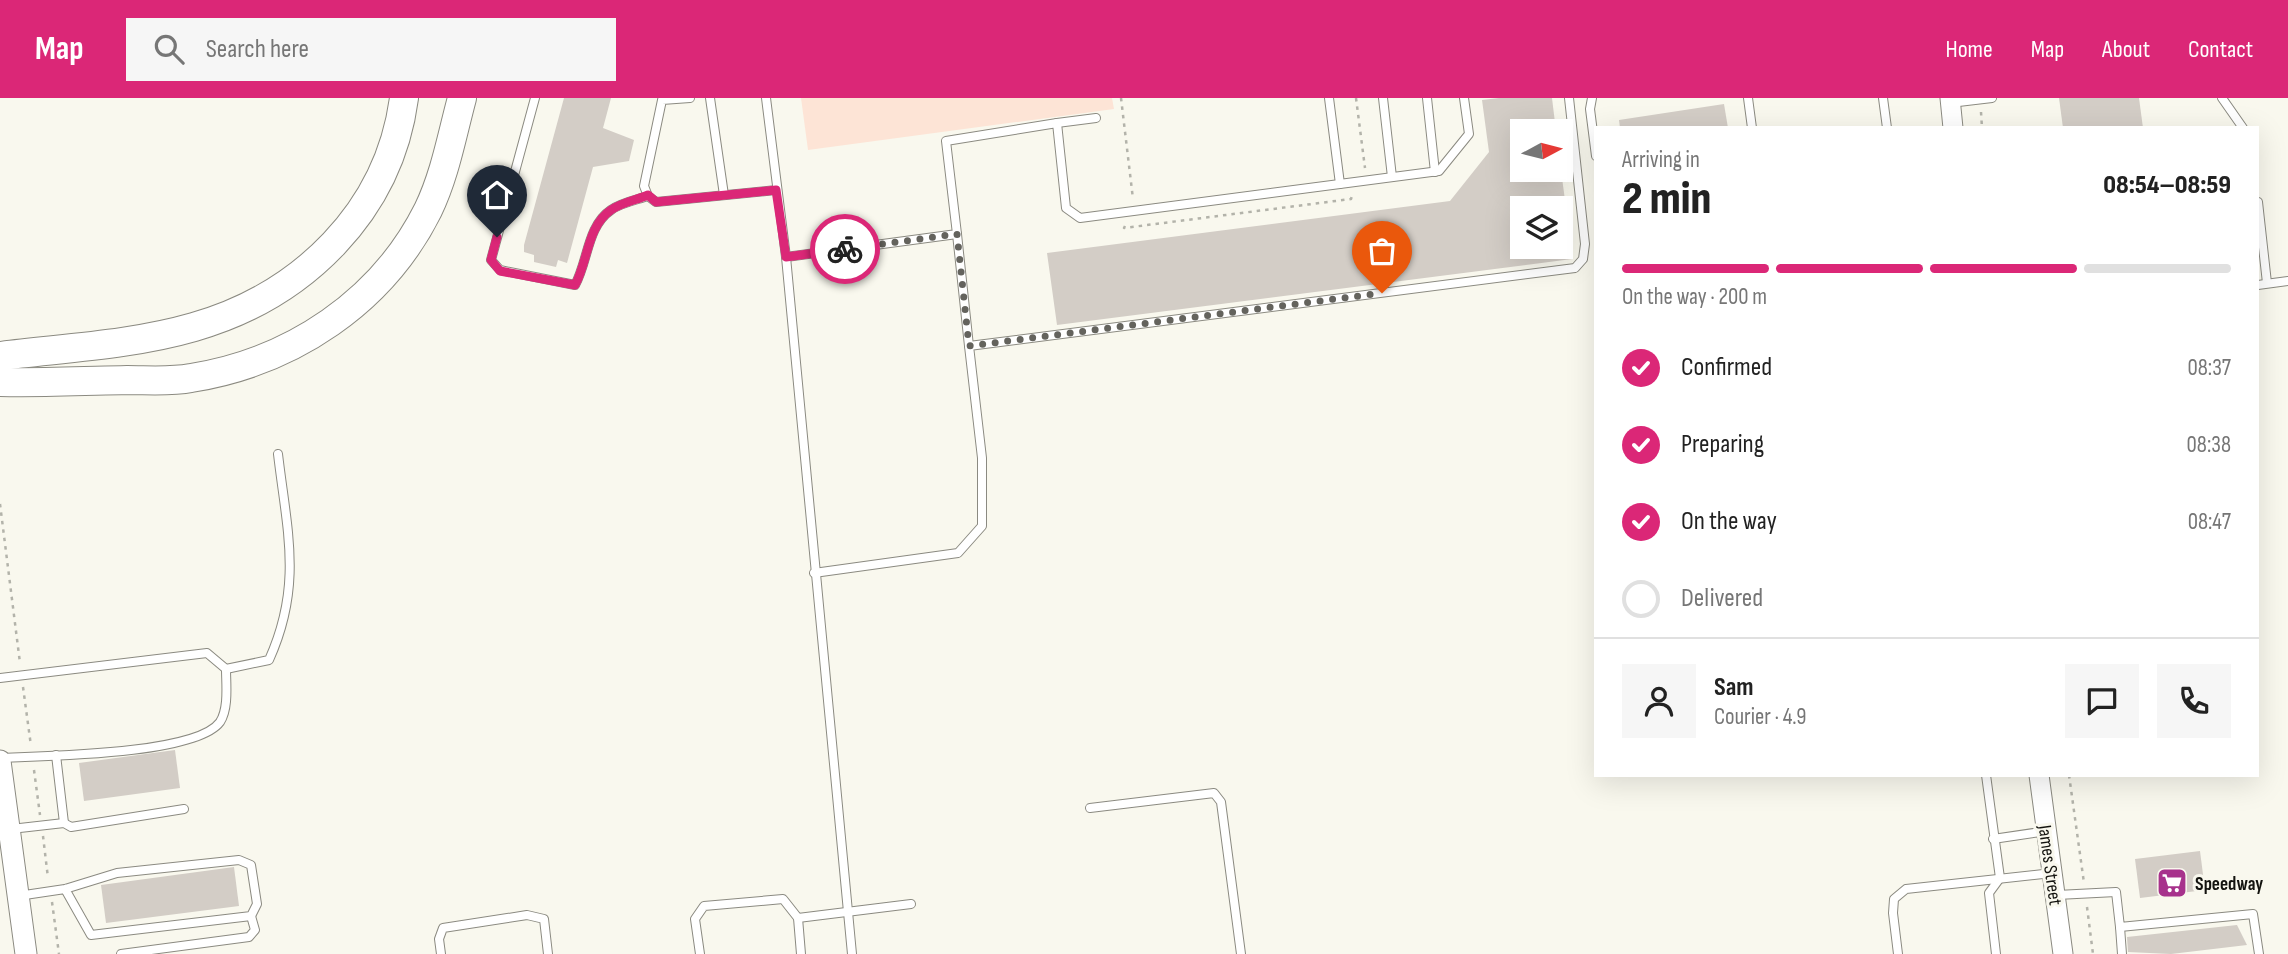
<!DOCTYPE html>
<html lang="en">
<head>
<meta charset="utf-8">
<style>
  :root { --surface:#fff; --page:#f6f6f6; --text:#222; --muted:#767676; --line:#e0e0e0; --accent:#db2777 }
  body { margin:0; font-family:"Sofia Sans Condensed",sans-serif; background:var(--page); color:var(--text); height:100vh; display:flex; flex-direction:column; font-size:26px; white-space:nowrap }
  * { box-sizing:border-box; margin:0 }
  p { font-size:23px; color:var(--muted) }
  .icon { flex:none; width:38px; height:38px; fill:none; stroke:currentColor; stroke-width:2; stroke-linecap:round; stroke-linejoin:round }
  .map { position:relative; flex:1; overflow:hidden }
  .details { position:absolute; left:1594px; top:28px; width:665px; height:651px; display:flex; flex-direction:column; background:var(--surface); border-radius:0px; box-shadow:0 7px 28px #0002 }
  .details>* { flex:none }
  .needle { width:46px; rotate:83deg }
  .tools { position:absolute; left:1510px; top:21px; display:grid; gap:14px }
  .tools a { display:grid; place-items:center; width:63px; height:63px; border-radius:0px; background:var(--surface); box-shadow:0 7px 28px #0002; font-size:35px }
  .pin { position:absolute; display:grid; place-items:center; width:60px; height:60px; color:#fff; margin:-72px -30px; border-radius:50% 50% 50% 0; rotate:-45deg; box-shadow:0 0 7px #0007 }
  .pin .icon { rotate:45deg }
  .courier { position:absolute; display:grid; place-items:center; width:70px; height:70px; margin:-35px; border:5px solid #db2777; border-radius:50%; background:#fff; color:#222; box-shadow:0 2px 9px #0007 }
  .summary em { font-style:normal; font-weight:800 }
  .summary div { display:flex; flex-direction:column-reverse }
  .summary { display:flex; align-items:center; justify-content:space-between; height:119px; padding:0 28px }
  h1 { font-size:46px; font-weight:800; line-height:52px }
  .bar { display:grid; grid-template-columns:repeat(4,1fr); gap:10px 7px; align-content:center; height:84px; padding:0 28px }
  .bar i { height:9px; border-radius:5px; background:var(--line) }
  .bar .active { background:var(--accent) }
  .bar p { grid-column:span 4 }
  .line { display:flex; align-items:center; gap:18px; padding:0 28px; border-top:2px solid var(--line) }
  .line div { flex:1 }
  .round { display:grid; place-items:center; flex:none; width:74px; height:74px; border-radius:0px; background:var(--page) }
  ol { padding:0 28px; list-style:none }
  li { display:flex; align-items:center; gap:21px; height:77px }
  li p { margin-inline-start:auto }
  li .icon { padding:7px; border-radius:50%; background:var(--accent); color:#fff; stroke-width:4 }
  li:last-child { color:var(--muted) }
  li i { width:38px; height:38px; border:4px solid var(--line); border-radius:50% }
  header { display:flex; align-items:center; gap:42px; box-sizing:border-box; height:98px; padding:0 35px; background:var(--accent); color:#fff }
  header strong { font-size:33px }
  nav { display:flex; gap:38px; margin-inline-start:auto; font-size:24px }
  .search { width:490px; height:63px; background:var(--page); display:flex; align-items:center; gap:18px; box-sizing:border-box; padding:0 24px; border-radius:0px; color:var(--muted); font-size:26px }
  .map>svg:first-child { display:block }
  .green { fill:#fde4d6 }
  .building { fill:#d3cdc6 }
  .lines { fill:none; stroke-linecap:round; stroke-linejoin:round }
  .service-casing { stroke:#8b8a81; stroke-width:10 }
  .tertiary-casing { stroke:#8b8a81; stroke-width:21 }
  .secondary-casing { stroke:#8b8a81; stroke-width:23 }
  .motorway-casing { stroke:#8b8a81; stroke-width:30 }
  .path { stroke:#b3b3aa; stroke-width:2.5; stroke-dasharray:3.5 5; stroke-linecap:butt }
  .service { stroke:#fff; stroke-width:8 }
  .tertiary { stroke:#fff; stroke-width:19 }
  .secondary { stroke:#fff; stroke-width:21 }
  .motorway { stroke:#fff; stroke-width:28 }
  .done { stroke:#64635d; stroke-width:7; stroke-dasharray:0 12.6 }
  .route { stroke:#db2777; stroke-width:9 }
  .labels { text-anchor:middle; stroke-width:6; stroke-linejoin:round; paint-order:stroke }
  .street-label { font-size:19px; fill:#13130f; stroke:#f9f8ee }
  .poi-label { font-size:19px; font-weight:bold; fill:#13130f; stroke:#f9f8ee; text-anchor:start }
</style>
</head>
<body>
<header>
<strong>Map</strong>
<div class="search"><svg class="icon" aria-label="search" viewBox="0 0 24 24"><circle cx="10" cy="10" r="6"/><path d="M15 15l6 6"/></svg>Search here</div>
<nav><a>Home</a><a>Map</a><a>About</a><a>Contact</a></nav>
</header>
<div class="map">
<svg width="2288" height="856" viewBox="0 0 2288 856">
  <rect width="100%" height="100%" fill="#f9f8ee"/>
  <path class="green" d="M801,0h311l2,11 -306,41z"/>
  <g class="building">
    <path d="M564,0h47l-8,30 31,12 -5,21 -36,6 -26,96 -9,-3 -2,7 -22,-5v-7l-10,-3v-7z"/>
    <path d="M1499,0h53l4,33h-34v39h39l5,38h-44v39h49l1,12 -515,66 -10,-72 403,-52 39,-49 -7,-52z"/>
    <path d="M2059,0h80l4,30h-80z"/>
    <path d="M1724,6l4,24h-108l-1,-8z"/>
    <path d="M175,652l5,38 -96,13 -5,-38z"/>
    <path d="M2200,753l5,39 -65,8 -5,-39z"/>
    <path d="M234,769l5,39 -133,17 -5,-38z"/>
    <path d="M2237,827l10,20 -76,9 -43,-2 -1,-15z"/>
  </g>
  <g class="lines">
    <g class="service-casing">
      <g id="service">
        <path d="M535,0l-44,162 9,10 75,15c13,-23 12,-59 36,-75 9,-7 25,-10 37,-14"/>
        <path d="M690,0l-28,2 -18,86 4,10 8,6 120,-12"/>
        <path d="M710,0l14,97"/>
        <path d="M766,0l20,159 66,697"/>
        <path d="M1329,0l11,86"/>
        <path d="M1383,0l9,79"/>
        <path d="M1427,0l8,74"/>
        <path d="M1592,0l-2,11 6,47"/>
        <path d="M1748,0l4,30"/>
        <path d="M1883,0l4,30"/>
        <path d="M2222,0l21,30"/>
        <path d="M1950,5l42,-5"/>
        <path d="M1057,25l39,-5"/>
        <path d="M2258,104l9,81"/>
        <path d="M957,136l12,112"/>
        <path d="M786,159l171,-23 -11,-93 111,-18 9,85 14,10 359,-47 30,-37 -5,-36"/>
        <path d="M2258,187l30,-4"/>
        <path d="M814,475l144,-20 24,-27v-68l-13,-112 606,-78 8,-9 2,-15 -16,-146"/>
        <path d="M226,571l43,-9c34,-75 18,-129 9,-206"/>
        <path d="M0,580l207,-25 19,16c0,15 3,39 -6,53 -24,33 -178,34 -220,36"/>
        <path d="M56,657l8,68"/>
        <path d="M1986,677l14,103 -11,15 7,61"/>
        <path d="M1090,710l124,-15 7,9 20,152"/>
        <path d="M11,731l53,-6 7,4 113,-18"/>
        <path d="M1993,741l54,-8"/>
        <path d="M2057,797l59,-3 4,35 133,-13 6,40"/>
        <path d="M18,798l47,-7 52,-16 122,-13 12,5 6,39 -6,12 -160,19 -26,-46"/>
        <path d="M798,820l113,-14"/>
        <path d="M2120,829l2,27"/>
        <path d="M121,856l128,-17 6,-7 -4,-14"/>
        <path d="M441,856l-2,-15 4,-11 84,-13 17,4 4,35"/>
        <path d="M700,856l-5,-35 9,-13 79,-7 15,19 3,36"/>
        <path d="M1898,856l-5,-41 1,-14 12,-10 146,-16"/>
      </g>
    </g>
    <g class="tertiary-casing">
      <g id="tertiary">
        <path d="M1950,0l3,30"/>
        <path d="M2039,677l24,179"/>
      </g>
    </g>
    <g class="secondary-casing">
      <path id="secondary" d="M0,663l26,193"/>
    </g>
    <g class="motorway-casing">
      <g id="motorway">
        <path d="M0,258c64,-8 132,-11 194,-29 108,-31 195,-115 210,-229"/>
        <path d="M0,284c43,1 85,-1 127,-2 21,0 43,2 64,-2 101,-16 191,-76 237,-168 17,-35 24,-75 34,-112"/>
      </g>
    </g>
    <g class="path">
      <path d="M1121,0l12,101"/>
      <path d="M1356,0l9,70"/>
      <path d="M1981,14l1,16"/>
      <path d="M1125,128l-1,2 227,-29 1,-3"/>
      <path d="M0,406l20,159"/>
      <path d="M23,589l8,59"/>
      <path d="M34,672l6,45"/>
      <path d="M2069,677l15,108"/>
      <path d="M43,738l5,42"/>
      <path d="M52,804l7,52"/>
      <path d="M2087,809l6,47"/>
    </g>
    <use href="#service" class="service"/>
    <use href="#tertiary" class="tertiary"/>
    <use href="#secondary" class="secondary"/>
    <use href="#motorway" class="motorway"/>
  </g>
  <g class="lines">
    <path class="done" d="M845,151l112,-15 12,112 413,-53"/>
    <path class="route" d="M497,139l-6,23 9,11 75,14c13,-23 12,-59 36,-75 9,-7 25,-10 37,-15l8,7 120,-12 10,67 59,-8"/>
  </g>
  <defs>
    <g id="supermarket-square" transform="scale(1.575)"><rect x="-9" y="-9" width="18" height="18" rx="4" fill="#a7328c" stroke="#f9f8ee"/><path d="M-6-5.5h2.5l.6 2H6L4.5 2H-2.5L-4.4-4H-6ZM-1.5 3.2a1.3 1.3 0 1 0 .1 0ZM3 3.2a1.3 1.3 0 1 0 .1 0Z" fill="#fff"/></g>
  </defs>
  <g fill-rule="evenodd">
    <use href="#supermarket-square" x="2172" y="785"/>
  </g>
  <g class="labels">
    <g class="street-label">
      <text transform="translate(2051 767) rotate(82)" y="7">James Street</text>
    </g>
    <g class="poi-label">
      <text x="2195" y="792">Speedway</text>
    </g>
  </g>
</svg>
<div class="tools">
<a><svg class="needle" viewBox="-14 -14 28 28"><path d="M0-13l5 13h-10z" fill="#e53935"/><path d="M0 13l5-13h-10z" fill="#767676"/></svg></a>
<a><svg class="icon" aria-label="layers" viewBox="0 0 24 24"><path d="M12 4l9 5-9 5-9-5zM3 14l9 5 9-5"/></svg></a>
</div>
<div class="pin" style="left:1382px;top:195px;background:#ea580c"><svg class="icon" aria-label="bag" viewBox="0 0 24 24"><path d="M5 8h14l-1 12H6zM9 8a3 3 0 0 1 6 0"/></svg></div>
<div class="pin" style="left:497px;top:139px;background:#1f2937"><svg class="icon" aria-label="home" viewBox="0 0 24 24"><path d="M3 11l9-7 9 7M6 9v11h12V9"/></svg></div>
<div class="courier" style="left:845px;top:151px"><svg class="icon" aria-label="bike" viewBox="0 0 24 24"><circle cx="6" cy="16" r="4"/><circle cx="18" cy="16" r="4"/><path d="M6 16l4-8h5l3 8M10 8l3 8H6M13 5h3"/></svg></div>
<section class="details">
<div class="summary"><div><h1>2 min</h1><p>Arriving in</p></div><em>08:54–08:59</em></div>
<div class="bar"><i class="active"></i><i class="active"></i><i class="active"></i><i></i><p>On the way · 200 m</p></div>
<ol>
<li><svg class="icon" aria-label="check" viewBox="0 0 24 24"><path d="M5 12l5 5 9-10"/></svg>Confirmed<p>08:37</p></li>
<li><svg class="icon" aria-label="check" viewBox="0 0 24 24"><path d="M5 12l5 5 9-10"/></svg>Preparing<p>08:38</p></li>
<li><svg class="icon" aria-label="check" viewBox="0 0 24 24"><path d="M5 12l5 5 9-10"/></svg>On the way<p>08:47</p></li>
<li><i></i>Delivered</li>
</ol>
<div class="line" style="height:126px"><a class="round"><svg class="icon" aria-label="person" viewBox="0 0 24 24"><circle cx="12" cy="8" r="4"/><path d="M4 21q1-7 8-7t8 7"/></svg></a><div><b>Sam</b><p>Courier · 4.9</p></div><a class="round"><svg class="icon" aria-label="chat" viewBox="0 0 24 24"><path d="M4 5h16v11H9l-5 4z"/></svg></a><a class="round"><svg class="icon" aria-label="phone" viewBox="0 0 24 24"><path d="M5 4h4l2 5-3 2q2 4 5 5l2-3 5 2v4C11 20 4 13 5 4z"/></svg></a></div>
</section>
</div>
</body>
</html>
